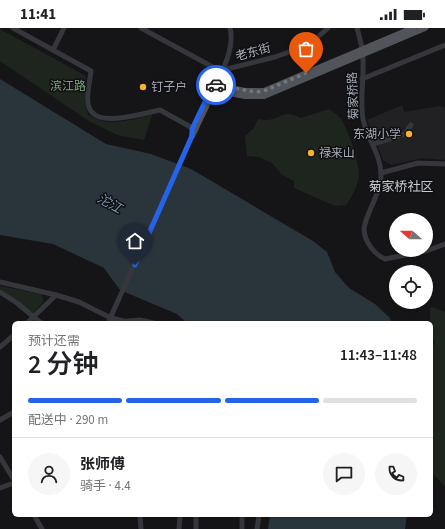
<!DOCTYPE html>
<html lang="zh">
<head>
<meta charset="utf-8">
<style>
  :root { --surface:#fff; --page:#f6f6f6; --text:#202124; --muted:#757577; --line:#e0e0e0; --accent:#2563eb }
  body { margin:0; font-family:"Source Sans 3","Noto Sans SC",sans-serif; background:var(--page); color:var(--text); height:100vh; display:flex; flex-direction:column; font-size:15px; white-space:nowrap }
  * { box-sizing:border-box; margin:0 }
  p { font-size:13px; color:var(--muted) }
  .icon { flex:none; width:22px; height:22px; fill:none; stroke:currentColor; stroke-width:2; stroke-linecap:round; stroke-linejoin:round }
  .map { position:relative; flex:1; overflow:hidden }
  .panel { position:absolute; left:12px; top:293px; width:421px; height:196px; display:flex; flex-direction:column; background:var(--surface); border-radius:6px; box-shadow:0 1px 3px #0004 }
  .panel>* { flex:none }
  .needle { width:26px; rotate:290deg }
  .controls { position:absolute; left:389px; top:185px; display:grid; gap:8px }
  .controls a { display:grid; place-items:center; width:44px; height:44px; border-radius:50%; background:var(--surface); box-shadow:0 1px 3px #0004; font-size:20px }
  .pin { position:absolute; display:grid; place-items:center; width:34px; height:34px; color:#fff; margin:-41px -17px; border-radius:50% 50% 50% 0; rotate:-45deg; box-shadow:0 0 4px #0007 }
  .pin .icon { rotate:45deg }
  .courier { position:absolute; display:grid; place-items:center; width:40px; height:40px; margin:-20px; border:3px solid #2563eb; border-radius:50%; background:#fff; color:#222; box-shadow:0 1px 5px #0007 }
  .summary em { font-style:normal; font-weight:600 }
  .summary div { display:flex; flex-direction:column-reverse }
  .summary { display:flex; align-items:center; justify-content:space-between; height:68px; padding:0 16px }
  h1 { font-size:26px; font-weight:600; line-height:30px }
  .bar { display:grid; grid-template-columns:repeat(4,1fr); gap:6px 4px; align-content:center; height:48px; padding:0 16px }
  .bar i { height:5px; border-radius:3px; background:var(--line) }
  .bar .selected { background:var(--accent) }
  .bar p { grid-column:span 4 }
  .line { display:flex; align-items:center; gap:10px; padding:0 16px; border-top:1px solid var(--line) }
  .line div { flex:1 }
  .round { display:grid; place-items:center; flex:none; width:42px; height:42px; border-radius:21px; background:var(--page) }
  .status { display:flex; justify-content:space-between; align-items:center; height:28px; padding:0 20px; background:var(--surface); direction:ltr }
  .status svg { height:11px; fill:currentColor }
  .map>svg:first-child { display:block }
  .built { fill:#212124 }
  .green { fill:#1d251e }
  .water { fill:#2a343b }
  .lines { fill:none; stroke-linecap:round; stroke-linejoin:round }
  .minor { stroke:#36373c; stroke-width:5 }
  .major { stroke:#51545b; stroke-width:6 }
  .done { stroke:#73777f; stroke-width:4; stroke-dasharray:0 7.2 }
  .route { stroke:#2563eb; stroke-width:5 }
  .poi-dot { fill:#f8b12b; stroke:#101012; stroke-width:1.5 }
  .labels { text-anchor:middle; stroke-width:3; stroke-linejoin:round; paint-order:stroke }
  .street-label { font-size:12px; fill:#a6acb7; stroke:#101012 }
  .park-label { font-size:12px; fill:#7ca37e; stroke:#101012 }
  .poi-label { font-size:12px; fill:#a6acb7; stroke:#101012; text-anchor:start }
  .neighbourhood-label { font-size:13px; fill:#c7cbd3; stroke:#101012 }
  .water-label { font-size:13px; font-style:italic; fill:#7c9ab4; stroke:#101012 }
</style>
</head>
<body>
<div class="status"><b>11:41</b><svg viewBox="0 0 49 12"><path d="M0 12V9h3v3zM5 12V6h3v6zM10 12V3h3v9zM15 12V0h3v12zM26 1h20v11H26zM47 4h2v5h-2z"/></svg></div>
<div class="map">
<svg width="445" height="501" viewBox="0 0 445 501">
  <rect width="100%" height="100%" fill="#151517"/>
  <path class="built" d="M402,77l2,7 36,-6 5,2v52l-23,-2 -30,7 -9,-5 -16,-40z"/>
  <g class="green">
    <path d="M0,1l86,47 -1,26 3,13c20,13 43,5 64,0l-8,25 -27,-5 -28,-14 -89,-60z"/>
    <path d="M329,81c4,3 9,6 12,10 7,10 18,43 18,55 0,10 -7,23 -13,31l-11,1 -41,-18v-7l-12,-6 -10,-12 -13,-6 -12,-1 -2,-20 9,-8 4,-9c3,0 8,2 10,1 15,-2 14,-11 33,-2z"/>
    <path d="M0,258l41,8 3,7 -11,12 -33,-24z"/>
    <path d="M432,279l13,5v174l-12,-12 -2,-7v-118l4,-6c-5,-12 -5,-22 -5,-34z"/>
  </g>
  <g class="water">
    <path d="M0,51l106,65 45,10 40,15 122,72 14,11 8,20 14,16 26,16 15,14 2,5h-205l-10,-9 -57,-24 -16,-22 -51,-24 -53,-9z"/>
    <path d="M270,487h137l-2,14h-137z"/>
  </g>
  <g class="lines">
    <g class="minor">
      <path d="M13,0l78,43c-1,11 -7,31 0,40 10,16 54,2 69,-1l36,20"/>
      <path d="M141,0l81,44"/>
      <path d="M357,0c2,7 4,14 5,21 4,23 -3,47 1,70 4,20 18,35 18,56 0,19 -17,41 -17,55 1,12 10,24 21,29l41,-8 19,-7"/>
      <path d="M53,22l11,-22"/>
      <path d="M223,42l52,-13 34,-12 19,-17"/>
      <path d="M362,51l83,-34"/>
      <path d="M215,59c8,-18 20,-39 15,-59"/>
      <path d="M373,116l32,-10 6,-9"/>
      <path d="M381,145l37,-10 27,1"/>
      <path d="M0,254l56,13 23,7 32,16 21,5"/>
      <path d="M0,264l17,11 24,20"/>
      <path d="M128,293l12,-1 14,3"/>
      <path d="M27,295l29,-28"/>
      <path d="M108,295l84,-187"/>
      <path d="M0,319l14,-12"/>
      <path d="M0,392l14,-8"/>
      <path d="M0,429l14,23"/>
      <path d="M0,460l14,-5"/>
      <path d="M34,487l8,14"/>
      <path d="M140,487l1,14"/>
      <path d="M196,487v14"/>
      <path d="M179,501l1,-14"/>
      <path d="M242,501v-14"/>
      <path d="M257,501l2,-14"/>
    </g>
    <g class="major">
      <path d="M210,63l2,-4 4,-2 29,6h19l149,-63"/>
      <path d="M192,108l22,-46 31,6h19l161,-68"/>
    </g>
  </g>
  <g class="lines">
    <path class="done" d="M216,57l40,7 8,-1 42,-18"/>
    <path class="route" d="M135,237l57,-129v-7l20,-42 4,-2"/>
  </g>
  <g class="poi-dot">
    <circle cx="143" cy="59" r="4"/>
    <circle cx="409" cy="106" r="4"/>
    <circle cx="311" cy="125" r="4"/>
  </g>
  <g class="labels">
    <g class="street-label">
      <text transform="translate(253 24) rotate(-15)" y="4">老东街</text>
      <text transform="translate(353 68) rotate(-92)" y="4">菊家桥路</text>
    </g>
    <g class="park-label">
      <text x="68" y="62">滨江路</text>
    </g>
    <g class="poi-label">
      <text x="151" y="63">钉子户</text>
      <text x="401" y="110" text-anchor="end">东湖小学</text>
      <text x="319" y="129">禄来山</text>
    </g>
    <g class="neighbourhood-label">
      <text x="401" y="163">菊家桥社区</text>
    </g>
    <g class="water-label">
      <text transform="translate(110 175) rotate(29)" y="5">沱江</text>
    </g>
  </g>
</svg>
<div class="controls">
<a><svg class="needle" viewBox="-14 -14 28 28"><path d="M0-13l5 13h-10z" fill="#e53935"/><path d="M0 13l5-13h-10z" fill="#757577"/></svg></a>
<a><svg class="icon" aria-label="locate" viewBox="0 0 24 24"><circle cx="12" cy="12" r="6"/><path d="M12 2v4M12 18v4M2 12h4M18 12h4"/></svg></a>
</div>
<div class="pin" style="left:306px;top:45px;background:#ea580c"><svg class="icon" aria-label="bag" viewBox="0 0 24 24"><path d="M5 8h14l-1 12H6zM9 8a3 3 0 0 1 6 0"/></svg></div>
<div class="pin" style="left:135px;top:237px;background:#1f2937"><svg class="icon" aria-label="home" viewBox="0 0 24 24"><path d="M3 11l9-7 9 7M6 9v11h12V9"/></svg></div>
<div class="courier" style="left:216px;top:57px"><svg class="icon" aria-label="car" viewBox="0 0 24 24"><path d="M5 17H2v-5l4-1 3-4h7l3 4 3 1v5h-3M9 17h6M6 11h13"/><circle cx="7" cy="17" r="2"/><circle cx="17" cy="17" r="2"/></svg></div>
<section class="panel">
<div class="summary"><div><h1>2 分钟</h1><p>预计还需</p></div><em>11:43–11:48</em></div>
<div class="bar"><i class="selected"></i><i class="selected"></i><i class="selected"></i><i></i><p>配送中 · 290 m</p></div>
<div class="line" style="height:72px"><a class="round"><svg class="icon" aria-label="person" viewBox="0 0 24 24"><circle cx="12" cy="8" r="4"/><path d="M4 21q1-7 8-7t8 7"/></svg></a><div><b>张师傅</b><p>骑手 · 4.4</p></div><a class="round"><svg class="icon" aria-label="chat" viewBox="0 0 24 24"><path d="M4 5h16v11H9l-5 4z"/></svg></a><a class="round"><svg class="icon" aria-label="phone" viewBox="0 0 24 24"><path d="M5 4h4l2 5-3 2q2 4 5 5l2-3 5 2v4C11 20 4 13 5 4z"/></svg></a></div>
</section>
</div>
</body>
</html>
